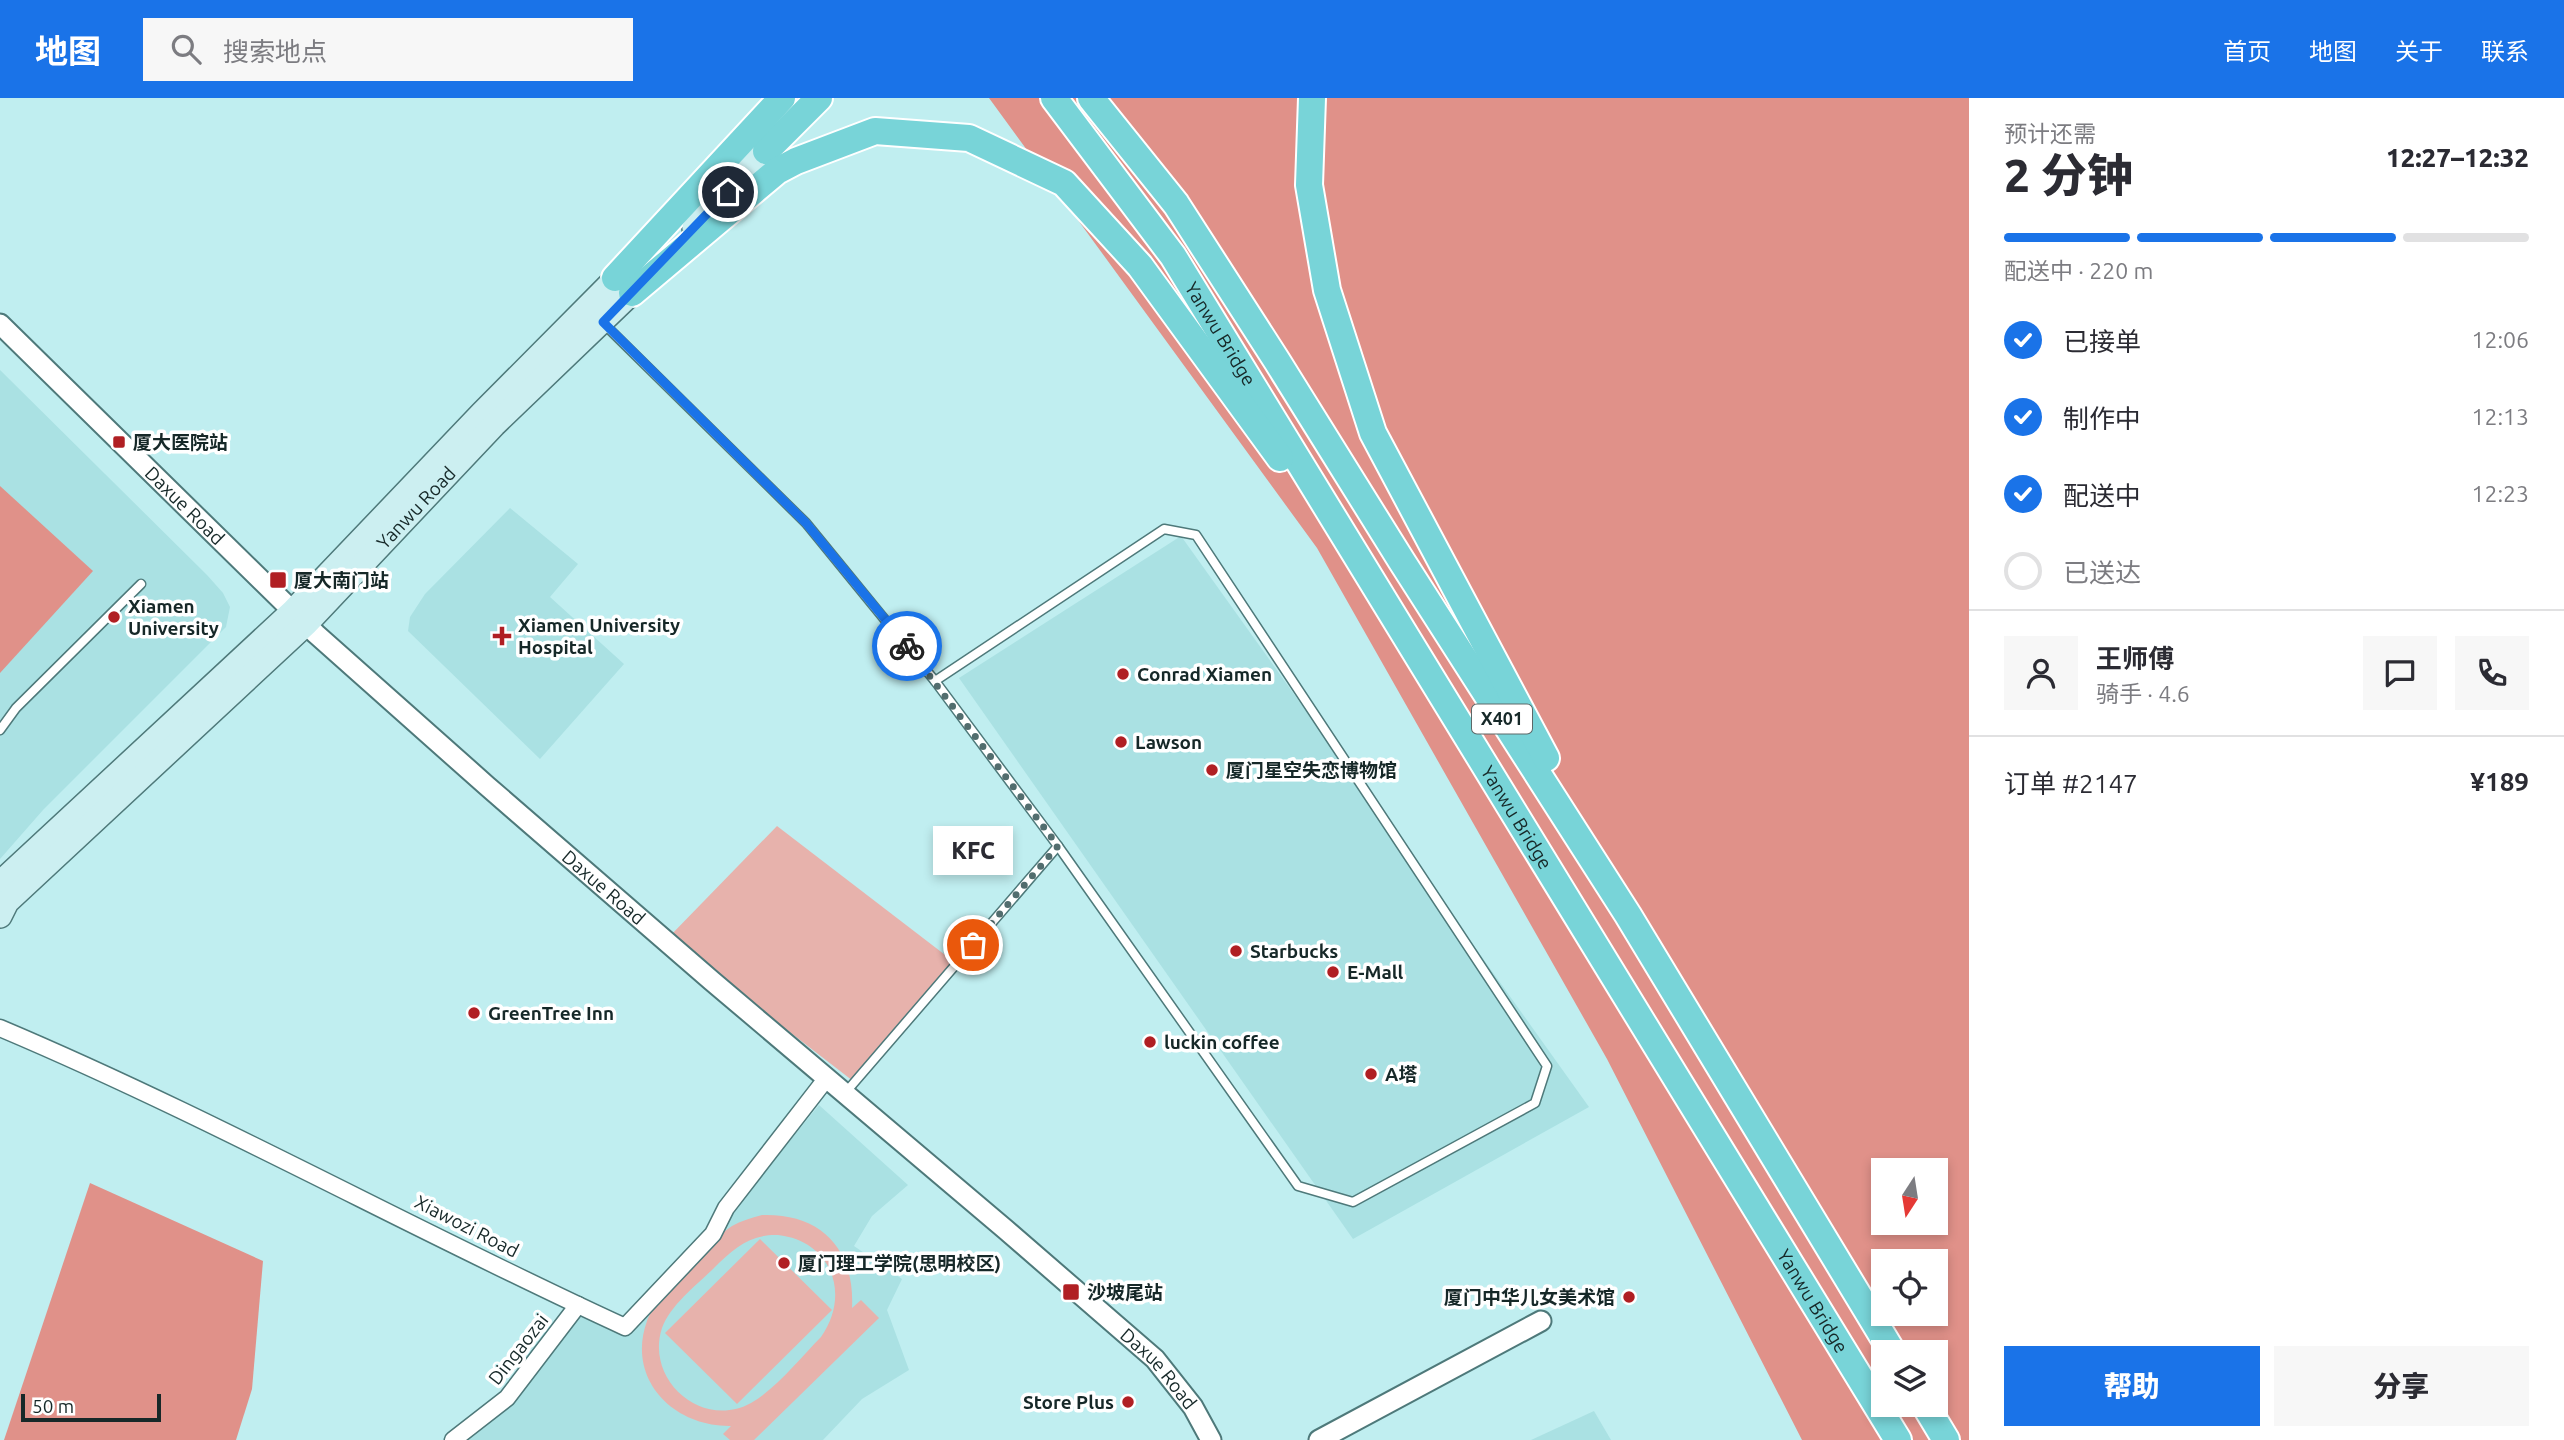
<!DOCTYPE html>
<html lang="zh">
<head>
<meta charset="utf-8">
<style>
  :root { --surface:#fff; --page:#f7f7f7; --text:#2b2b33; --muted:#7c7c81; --line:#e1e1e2; --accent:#1a73e8 }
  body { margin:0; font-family:Ubuntu,"Noto Sans SC",sans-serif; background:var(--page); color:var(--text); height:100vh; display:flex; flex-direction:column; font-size:26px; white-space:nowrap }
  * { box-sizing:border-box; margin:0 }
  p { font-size:23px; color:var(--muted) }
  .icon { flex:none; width:38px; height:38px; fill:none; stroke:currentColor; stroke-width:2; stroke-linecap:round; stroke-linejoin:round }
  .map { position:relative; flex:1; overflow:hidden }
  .sheet { display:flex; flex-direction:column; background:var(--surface); width:595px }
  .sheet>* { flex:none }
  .needle { width:46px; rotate:192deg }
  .buttons { position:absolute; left:1871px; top:1060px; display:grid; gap:14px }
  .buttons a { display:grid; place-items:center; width:77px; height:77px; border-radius:0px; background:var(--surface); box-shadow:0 4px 10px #0003; font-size:35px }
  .scale { position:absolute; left:21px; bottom:18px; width:140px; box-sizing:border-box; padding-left:7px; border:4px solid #162828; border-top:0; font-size:19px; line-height:24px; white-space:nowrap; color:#162828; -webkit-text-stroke:5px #fff; paint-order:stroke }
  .pin { position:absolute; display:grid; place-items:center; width:60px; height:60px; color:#fff; margin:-30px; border:4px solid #fff; border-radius:50%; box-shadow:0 2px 7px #0007 }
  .courier { position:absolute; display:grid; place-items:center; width:70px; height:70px; margin:-35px; border:5px solid #1a73e8; border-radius:50%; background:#fff; color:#222; box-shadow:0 2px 9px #0007 }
  .bubble { position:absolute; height:49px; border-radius:0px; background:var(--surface); box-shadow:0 4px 10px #0003; font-size:23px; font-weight:800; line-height:49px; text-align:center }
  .overview em { font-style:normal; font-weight:800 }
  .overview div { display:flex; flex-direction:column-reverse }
  .overview { display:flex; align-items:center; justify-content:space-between; height:119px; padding:0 35px }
  h1 { font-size:46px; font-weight:800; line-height:52px }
  .bar { display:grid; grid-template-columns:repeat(4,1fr); gap:10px 7px; align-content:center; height:84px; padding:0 35px }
  .bar i { height:9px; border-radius:5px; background:var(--line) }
  .bar .active { background:var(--accent) }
  .bar p { grid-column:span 4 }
  .line { display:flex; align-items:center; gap:18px; padding:0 35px; border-top:2px solid var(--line) }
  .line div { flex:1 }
  .round { display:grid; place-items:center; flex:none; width:74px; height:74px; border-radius:0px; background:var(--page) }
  ol { padding:0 35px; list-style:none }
  li { display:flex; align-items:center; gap:21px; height:77px }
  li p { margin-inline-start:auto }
  li .icon { padding:7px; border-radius:50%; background:var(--accent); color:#fff; stroke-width:4 }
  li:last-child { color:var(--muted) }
  li i { width:38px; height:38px; border:4px solid var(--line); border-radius:50% }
  .primary-button { display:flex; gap:14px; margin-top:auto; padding:14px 35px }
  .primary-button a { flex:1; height:80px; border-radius:0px; background:var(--accent); color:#fff; font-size:28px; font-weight:800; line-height:80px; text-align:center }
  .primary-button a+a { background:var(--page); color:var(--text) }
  header { display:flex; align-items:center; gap:42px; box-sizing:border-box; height:98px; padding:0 35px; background:var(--accent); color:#fff }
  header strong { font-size:33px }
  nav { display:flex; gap:38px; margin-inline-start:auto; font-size:24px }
  .search { width:490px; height:63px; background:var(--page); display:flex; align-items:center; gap:18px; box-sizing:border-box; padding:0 24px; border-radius:0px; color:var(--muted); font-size:26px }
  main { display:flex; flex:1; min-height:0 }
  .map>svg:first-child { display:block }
  .built { fill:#aae1e3 }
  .green { fill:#e7b2ac; fill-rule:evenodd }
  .water { fill:#e09189; fill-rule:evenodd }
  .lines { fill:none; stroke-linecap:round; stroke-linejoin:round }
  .service-casing { stroke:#4e797a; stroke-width:11 }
  .minor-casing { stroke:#4e797a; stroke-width:19 }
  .tertiary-casing { stroke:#4e797a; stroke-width:23 }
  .secondary-casing { stroke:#4e797a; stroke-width:26 }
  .trunk-casing { stroke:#fff; stroke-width:30 }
  .service { stroke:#fff; stroke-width:8 }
  .minor { stroke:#fff; stroke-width:16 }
  .tertiary { stroke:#fff; stroke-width:19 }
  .secondary { stroke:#cceff1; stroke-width:23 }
  .trunk { stroke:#78d4d8; stroke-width:26 }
  .done { stroke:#526d6e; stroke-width:7; stroke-dasharray:0 12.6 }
  .route { stroke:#1a73e8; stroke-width:9 }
  .poi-dot { fill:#b01f23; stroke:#fff; stroke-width:2.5 }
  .labels { text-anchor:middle; stroke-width:7; stroke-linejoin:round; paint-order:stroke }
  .shield { fill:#fff; stroke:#5c6868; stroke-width:2 }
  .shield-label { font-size:18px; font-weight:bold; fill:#162828 }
  .street-label { font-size:19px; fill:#162828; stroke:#fff }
  .poi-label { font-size:19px; font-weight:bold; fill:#162828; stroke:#fff; text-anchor:start }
</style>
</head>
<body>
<header>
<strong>地图</strong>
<div class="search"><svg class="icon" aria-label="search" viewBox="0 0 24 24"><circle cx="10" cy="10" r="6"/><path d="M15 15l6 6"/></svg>搜索地点</div>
<nav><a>首页</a><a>地图</a><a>关于</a><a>联系</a></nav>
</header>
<main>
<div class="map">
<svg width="1969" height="1342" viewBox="0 0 1969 1342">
  <rect width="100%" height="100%" fill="#c0eef0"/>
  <g class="built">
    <path d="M0,272l207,205 16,18 7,14 -4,20 -183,183 -43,49z"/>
    <path d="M510,410l68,56 -28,33 74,67 -84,95 -132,-128 2,-14 15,-23z"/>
    <path d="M1181,438l408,571 -236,132 -394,-561z"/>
    <path d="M819,1007l89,80 -36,31 -18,30 48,33 -15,31 22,60 -47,29 -39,41h-358l46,-34 59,-87 17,-7 34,24 98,-103 15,-24z"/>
    <path d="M1594,1313l17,29h-80z"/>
  </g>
  <g class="green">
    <path d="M777,728l176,135 -100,120 -185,-143z"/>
    <path d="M762,1117c59,-2 93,34 90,93l9,-8 18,18 -125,122h-24l-7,-6 8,-8c-58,1 -105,-47 -84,-105 7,-22 65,-82 85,-95 9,-5 19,-8 30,-11zM778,1137c54,6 73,60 43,102 -20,20 -45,52 -70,66 -49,27 -106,-23 -89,-75 9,-24 35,-43 52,-60 19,-19 36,-34 64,-33z"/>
    <path d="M760,1141l72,71 -95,94 -72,-71z"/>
  </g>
  <g class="water">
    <path d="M989,0h980v1342h-167l-195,-381 -290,-511zM1883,1073h53v52h-53zM1883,1164h53v52h-53zM1883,1255h53v52h-53z"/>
    <path d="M0,388l93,85 -93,102z"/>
    <path d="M90,1085l173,78 -11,128 -16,51h-232z"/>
  </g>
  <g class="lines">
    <g class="service-casing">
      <g id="service">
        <path d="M603,225l203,200 129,158 123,165 -212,246"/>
        <path d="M935,583l229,-152 32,6 351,531 -12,37 -182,99 -55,-16 -240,-340"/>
        <path d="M0,632l16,-22 125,-124"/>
      </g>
    </g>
    <g class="minor-casing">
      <g id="minor">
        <path d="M0,930c213,90 415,203 625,299l88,-93 13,-26 100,-129"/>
        <path d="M453,1342l54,-42 71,-93"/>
      </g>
    </g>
    <g class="tertiary-casing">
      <g id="tertiary">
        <path id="s1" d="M0,226l316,310 171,152 225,195 293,248 150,130 38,48 18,33"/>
        <path d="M1319,1342l222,-119"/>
      </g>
    </g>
    <g class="secondary-casing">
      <g id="secondary">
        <path d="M694,130l72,-77"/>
        <path d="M0,785l293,-272 189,-198 147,-148"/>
        <path id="s2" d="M0,818l7,-14 299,-278 188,-199 150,-144"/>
      </g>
    </g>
    <g class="trunk-casing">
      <g id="trunk">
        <path id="s3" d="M1054,0l119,158 725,1184"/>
        <path d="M1091,0l85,106 101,157 124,199 227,355 265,438"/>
        <path d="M1312,0l-3,87 18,105 46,143 173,325"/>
        <path d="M766,53l53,-53"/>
        <path d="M615,180l167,-180"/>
        <path d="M632,195l145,-122 19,-10 79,-30 94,7 95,45 76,83 140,192"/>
        <path d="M1925,1307l21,35"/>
      </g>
    </g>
    <use href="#service" class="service"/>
    <use href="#minor" class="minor"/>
    <use href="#tertiary" class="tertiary"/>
    <use href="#secondary" class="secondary"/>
    <use href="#trunk" class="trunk"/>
  </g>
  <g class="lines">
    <path class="done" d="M907,548l151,200 -85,99"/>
    <path class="route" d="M728,94l-125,130 203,201 101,123"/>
  </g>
  <g class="poi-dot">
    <rect x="112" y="337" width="14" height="14" rx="3.5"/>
    <rect x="269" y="473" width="18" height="18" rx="3.5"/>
    <circle cx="114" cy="519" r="7"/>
    <path d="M498.5 527.5h7v7h7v7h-7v7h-7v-7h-7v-7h7z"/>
    <circle cx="1123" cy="576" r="7"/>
    <circle cx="1121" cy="644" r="7"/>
    <circle cx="1212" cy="672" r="7"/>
    <circle cx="1236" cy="853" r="7"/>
    <circle cx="1333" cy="874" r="7"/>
    <circle cx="474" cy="915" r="7"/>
    <circle cx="1150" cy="944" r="7"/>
    <circle cx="1371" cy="976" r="7"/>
    <circle cx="784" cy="1165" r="7"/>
    <rect x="1062" y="1185" width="18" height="18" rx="3.5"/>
    <circle cx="1629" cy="1199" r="7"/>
    <circle cx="1128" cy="1304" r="7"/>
  </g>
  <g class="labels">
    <rect class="shield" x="1472" y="606.5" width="60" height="29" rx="5"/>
    <g class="shield-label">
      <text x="1502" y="627">X401</text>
    </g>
    <g class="street-label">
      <text dy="7" stroke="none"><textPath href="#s3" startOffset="289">Yanwu Bridge</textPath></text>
      <text dy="7" stroke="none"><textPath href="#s1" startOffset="259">Daxue Road</textPath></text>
      <text dy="7" stroke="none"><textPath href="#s2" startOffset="584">Yanwu Road</textPath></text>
      <text dy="7" stroke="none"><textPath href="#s3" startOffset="856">Yanwu Bridge</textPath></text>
      <text dy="7" stroke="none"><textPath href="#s1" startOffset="826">Daxue Road</textPath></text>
      <text transform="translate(467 1128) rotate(27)" y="7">Xiawozi Road</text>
      <text dy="7" stroke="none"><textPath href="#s3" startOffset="1423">Yanwu Bridge</textPath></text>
      <text transform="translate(518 1251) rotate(-52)" y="7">Dingaozai</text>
      <text dy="7" stroke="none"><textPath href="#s1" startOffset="1561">Daxue Road</textPath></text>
    </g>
    <g class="poi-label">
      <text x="133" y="351">厦大医院站</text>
      <text x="294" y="489">厦大南门站</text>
      <text x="128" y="515">Xiamen<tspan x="128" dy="22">University</tspan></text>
      <text x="518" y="534">Xiamen University<tspan x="518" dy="22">Hospital</tspan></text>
      <text x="1137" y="583">Conrad Xiamen</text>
      <text x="1135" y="651">Lawson</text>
      <text x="1226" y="679">厦门星空失恋博物馆</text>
      <text x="1250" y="860">Starbucks</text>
      <text x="1347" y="881">E-Mall</text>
      <text x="488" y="922">GreenTree Inn</text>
      <text x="1164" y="951">luckin coffee</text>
      <text x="1385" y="983">A塔</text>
      <text x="798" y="1172">厦门理工学院(思明校区)</text>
      <text x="1087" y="1201">沙坡尾站</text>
      <text x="1615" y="1206" text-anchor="end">厦门中华儿女美术馆</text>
      <text x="1114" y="1311" text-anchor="end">Store Plus</text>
    </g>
  </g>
</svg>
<div class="buttons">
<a><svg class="needle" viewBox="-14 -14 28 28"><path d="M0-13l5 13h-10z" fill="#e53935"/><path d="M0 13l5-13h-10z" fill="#7c7c81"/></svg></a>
<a><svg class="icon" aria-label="locate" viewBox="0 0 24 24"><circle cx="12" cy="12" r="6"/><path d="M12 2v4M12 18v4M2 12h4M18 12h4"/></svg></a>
<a><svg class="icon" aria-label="layers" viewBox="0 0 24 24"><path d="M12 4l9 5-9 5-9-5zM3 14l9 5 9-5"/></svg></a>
</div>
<div class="scale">50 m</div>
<div class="pin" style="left:973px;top:847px;background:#ea580c"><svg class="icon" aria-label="bag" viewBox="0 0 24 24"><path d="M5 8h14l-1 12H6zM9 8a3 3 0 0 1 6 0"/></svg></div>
<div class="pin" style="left:728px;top:94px;background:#1f2937"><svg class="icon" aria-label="home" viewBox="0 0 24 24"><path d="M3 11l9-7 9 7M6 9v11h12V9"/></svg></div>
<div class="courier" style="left:907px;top:548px"><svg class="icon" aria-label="bike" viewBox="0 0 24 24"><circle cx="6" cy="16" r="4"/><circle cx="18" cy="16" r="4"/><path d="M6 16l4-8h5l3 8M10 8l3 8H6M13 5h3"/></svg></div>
<div class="bubble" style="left:933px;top:728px;width:80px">KFC</div>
</div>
<section class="sheet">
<div class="overview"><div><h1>2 分钟</h1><p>预计还需</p></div><em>12:27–12:32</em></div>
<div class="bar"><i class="active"></i><i class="active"></i><i class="active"></i><i></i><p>配送中 · 220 m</p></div>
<ol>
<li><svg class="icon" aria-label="check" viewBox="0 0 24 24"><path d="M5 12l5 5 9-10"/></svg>已接单<p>12:06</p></li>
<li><svg class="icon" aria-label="check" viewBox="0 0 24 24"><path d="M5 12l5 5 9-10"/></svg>制作中<p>12:13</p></li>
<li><svg class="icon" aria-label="check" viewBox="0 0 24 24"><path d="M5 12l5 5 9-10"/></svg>配送中<p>12:23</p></li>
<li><i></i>已送达</li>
</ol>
<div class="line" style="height:126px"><a class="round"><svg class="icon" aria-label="person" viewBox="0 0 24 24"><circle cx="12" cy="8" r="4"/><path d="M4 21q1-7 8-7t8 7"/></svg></a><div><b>王师傅</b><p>骑手 · 4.6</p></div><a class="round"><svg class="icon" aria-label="chat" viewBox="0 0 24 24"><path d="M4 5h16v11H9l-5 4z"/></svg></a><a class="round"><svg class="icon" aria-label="phone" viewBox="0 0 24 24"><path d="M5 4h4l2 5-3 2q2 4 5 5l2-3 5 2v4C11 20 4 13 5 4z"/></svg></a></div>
<div class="line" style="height:91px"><div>订单 #2147</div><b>¥189</b></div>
<div class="primary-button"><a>帮助</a><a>分享</a></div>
</section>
</main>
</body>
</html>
